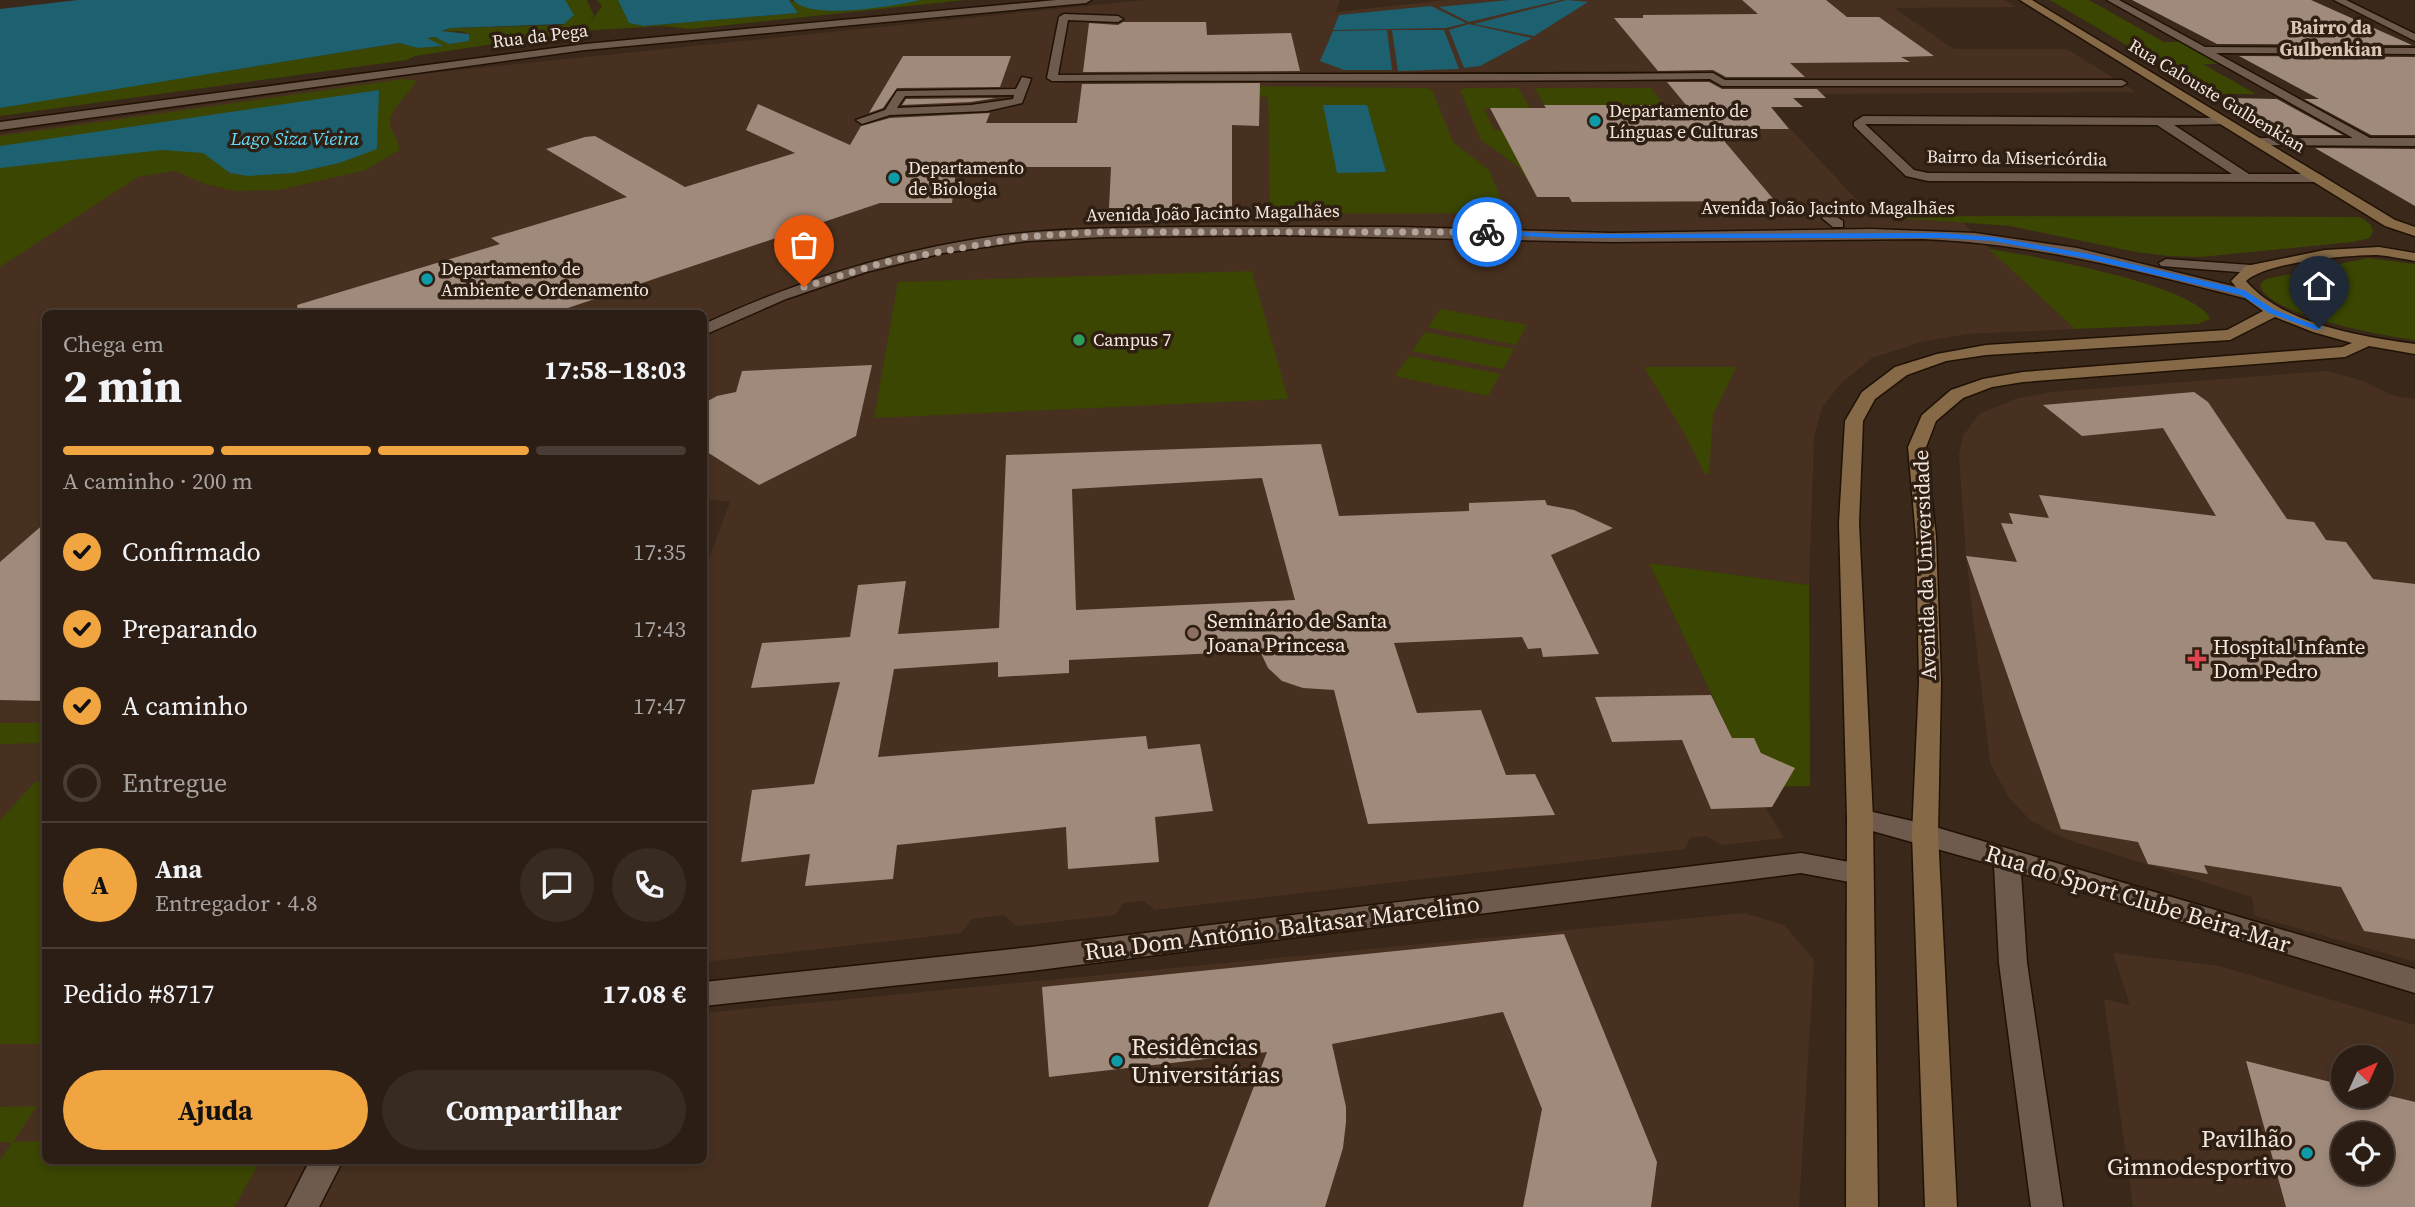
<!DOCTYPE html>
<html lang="pt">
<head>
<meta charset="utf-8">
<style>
  :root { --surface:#2c1e14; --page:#382b22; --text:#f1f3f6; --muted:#a6a2a0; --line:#483c34; --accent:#f1a540 }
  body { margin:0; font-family:"Source Serif 4",serif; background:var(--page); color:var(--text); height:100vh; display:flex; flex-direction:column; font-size:26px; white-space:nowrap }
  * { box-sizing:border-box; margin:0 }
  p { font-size:23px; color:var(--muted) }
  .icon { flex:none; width:38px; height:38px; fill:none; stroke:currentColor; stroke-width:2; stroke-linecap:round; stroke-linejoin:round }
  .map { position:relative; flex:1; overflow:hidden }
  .sheet { position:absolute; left:42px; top:310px; width:665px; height:854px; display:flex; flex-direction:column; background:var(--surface); border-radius:10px; box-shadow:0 4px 10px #0003,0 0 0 2px var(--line) }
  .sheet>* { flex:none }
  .needle { width:46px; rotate:45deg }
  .tools { position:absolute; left:2331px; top:1045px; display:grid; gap:14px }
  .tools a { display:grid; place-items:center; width:63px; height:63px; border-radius:50%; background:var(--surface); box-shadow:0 4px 10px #0003,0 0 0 2px var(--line); font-size:35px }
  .pin { position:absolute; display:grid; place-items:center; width:60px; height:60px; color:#fff; margin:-72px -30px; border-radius:50% 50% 50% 0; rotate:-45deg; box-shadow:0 0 7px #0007 }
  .pin .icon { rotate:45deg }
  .courier { position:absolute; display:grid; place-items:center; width:70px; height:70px; margin:-35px; border:5px solid #1a73e8; border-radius:50%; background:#fff; color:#222; box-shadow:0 2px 9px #0007 }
  .head em { font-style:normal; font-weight:700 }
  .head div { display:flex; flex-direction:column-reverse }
  .head { display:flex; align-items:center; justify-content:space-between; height:119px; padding:0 21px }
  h1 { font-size:46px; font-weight:700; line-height:52px }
  .bar { display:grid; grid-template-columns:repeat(4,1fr); gap:10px 7px; align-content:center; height:84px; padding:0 21px }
  .bar i { height:9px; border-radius:5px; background:var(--line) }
  .bar .on { background:var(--accent) }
  .bar p { grid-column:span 4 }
  .line { display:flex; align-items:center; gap:18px; padding:0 21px; border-top:2px solid var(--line) }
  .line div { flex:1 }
  .round { display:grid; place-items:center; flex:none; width:74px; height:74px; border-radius:37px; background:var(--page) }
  ol { padding:0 21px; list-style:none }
  li { display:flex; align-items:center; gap:21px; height:77px }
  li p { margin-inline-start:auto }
  li .icon { padding:7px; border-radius:50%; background:var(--accent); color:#111; stroke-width:4 }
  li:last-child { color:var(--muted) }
  li i { width:38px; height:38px; border:4px solid var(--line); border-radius:50% }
  .cta { display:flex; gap:14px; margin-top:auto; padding:14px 21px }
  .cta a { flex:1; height:80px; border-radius:42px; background:var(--accent); color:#111; font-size:28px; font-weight:700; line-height:80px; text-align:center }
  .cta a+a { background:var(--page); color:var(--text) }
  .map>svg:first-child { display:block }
  .built { fill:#47301f; fill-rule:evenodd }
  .green { fill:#3a4602 }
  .water { fill:#1d6070 }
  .building { fill:#a08a7b; fill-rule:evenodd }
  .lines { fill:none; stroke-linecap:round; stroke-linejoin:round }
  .pedestrian-casing { stroke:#201105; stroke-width:3 }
  .minor-casing { stroke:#201105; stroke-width:3 }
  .secondary-casing { stroke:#201105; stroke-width:3 }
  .pedestrian { fill:#6f5b4d; fill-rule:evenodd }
  .minor { fill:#6f5b4d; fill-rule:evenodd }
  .secondary { fill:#866a47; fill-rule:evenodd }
  .route { fill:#1a73e8 }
  .done { stroke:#b2a49a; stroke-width:7; stroke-dasharray:0 12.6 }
  .culture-dot { fill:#0f9aa8; stroke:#2f1f12; stroke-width:2.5 }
  .leisure-dot { fill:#2e9e5b; stroke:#2f1f12; stroke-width:2.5 }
  .education-dot { fill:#8d6e63; stroke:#2f1f12; stroke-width:2.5 }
  .health-dot { fill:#e0444e; stroke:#2f1f12; stroke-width:2.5 }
  .labels { text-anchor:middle; stroke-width:7; stroke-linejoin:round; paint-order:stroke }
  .far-street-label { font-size:18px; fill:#f3e7df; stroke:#2f1f12 }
  .far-poi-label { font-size:18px; fill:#f3e7df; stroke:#2f1f12; text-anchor:start }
  .far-neighbourhood-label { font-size:19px; font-weight:bold; fill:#dbc5b5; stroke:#2f1f12 }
  .far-water-label { font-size:19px; font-style:italic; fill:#61ddfc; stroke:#2f1f12 }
  .street-label { font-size:21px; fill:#f3e7df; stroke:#2f1f12 }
  .poi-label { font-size:21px; fill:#f3e7df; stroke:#2f1f12; text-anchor:start }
  .near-street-label { font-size:24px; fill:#f3e7df; stroke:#2f1f12 }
  .near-poi-label { font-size:24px; fill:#f3e7df; stroke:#2f1f12; text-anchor:start }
</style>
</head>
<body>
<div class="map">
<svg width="2415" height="1207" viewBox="0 0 2415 1207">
  <rect width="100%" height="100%" fill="#3a281b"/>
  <g class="built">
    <path d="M1144,0h196l-4,12 111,-12h558l11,7 -122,1 60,41h113l69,43 -312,2 2,4h-32l9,9 -32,1 101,108 488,1 10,7 3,7 -3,7 -18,4 -152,15 -31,-1 -33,-4 -126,-26 -49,-5 114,108 -108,5 -46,8 -49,16 -32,26 -18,24 -8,29 -5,148 -160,-22 116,244 19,31 -62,7 -16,-9 -9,1 -7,1 -5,11 -530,61 -12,-9 -20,2 -8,12 -99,11 -12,-11 -32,4 -11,14 -257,29v-391l26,-69 -26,-3v-186h-658v847h658v-147l1040,-100 40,12 30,35 -15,247h-1799v-1073l420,-60z"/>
    <path d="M2326,371l35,9 33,16 21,3v563l-160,-46 -3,-19 -187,-58 -35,-19 -21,-22 -19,-35 -24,-207 -7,-101 4,-19 16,-22 36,-15 36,-7z"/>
    <path d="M2113,953l107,13 195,59v182h-282l-29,-208 26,6zM2343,1057h39v39h-39zM2343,1134h39v38h-39z"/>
  </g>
  <g class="green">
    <path d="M565,0h22l7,16 -6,10 14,-20 -5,-6h21l11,23 15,3 154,-13 -9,-13 22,8 34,3 76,-11h45l-276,29 -27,-3 -83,5 -165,25 -8,4 -407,56v-8l24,-5 375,-60 19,5 23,-2 -15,-8 9,-1 15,7 19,-10 -8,-3 -20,1 10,-4 113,-3z"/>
    <path d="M2050,0h39l75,42h16l39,22h-16l53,30h-47z"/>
    <path d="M404,79l12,2c-6,13 -27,28 -26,43 1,9 10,15 9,26l-33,20 -87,20 -44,1 -30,-7 -30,-13 -37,6 -138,90v-131z"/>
    <path d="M1228,86l198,2 6,2 21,52 36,28 18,43 -237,1 -2,-117 -41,-1z"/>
    <path d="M1466,88h52l12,20h-46l10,22h35l-1,51 -9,-14 -38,-27 -21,-50z"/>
    <path d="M1535,88h116l13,17h-120z"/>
    <path d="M1872,216l488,1 10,7 3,7 -3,7 -18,4 -152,15 -31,-1 -33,-4 -126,-26z"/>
    <path d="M1989,249c39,6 207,35 221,70l-12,5 -123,5z"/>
    <path d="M2368,258l47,6v76c-26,-3 -153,-26 -155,-56l6,-5z"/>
    <path d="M1252,271l36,128 -414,19 24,-136z"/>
    <path d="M1441,309l86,16 -11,20 -88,-18z"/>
    <path d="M1425,332l89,17 -11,20 -91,-18z"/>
    <path d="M1409,356l91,18 -12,22 -93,-20z"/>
    <path d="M1644,367h92l-23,48 -4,59h-4l-22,-43z"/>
    <path d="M1649,563l160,22 1,201 -54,1 6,-33 -9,-16h-21z"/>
    <path d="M0,723h45v20l-45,1z"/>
    <path d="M35,782h11l-1,262h-45v-224z"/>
    <path d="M37,1106l-24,36 32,-1 1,19h215l-27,47h-234v-47l12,-17 -12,-1v-35z"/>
  </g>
  <g class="water">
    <path d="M78,0h487l9,15 -10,9 -113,4 -10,3 28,3v7l-20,3 -14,-7 -8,1 16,8 -25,2 -19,-5 -399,65v-99z"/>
    <path d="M618,0h171l9,13 -154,13 -15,-3z"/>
    <path d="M793,0h128c-27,6 -110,21 -128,0z"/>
    <path d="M1509,0h52l-92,22 -30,-15z"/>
    <path d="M1567,0l21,2 -54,34 -60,-12z"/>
    <path d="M1431,6l35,17 -20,5 -113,2 6,-15z"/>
    <path d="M1469,24l63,14 -52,28 -16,2 -15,-38z"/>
    <path d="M1387,30l5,40h-48l-24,-9 13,-30z"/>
    <path d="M1392,30h52l15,39 -61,2z"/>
    <path d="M379,90l-2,59 -38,14 -45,10 -46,3 -18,-3 -27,-20 -41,-3 -162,18v-22z"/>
    <path d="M1323,105h44l19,67 -49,1z"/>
  </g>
  <g class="building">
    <path d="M1742,0h84l21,17h32l55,39 -33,1 9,5 -120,1 15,14h-79l-13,-7 -55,1 -44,-53h29v-3l115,-1z"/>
    <path d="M2132,0h179l101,45 -195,-1z"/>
    <path d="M1123,22h83l1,13 84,-2 9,38 -217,1 6,-49 29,2z"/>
    <path d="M903,56h108l-11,31 -103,1 -14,20 -14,5z"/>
    <path d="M2239,56l176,1v78h-44l-67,-36h15z"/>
    <path d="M1667,82h42l13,7h95l9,9h-33l10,9h-32l18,22h-75l61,72 -203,1 -3,-5h-32l-47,-89h56l-2,-3h142z"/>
    <path d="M1260,83l-1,43 -27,-1v83h-123l2,-41h-144l-10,-4 -5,40h-72l-327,110h-255l-1,-8 203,-61 -9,-6 136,-41 -81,-48 39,-12 10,-1 90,51 110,-34 -49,-23 12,-26 92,41 11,-19 29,-8 100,-5 -4,10h91l5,-39z"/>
    <path d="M996,98l-25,4 -69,3 4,-6z"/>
    <path d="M2229,98l48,1 66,36h-50z"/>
    <path d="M2315,148l100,1v57z"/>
    <path d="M872,365l-16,71 -97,49 -55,-35v-47l13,-7 19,-4 6,-21z"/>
    <path d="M2194,392l14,10 79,117 27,3 12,18 20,2 27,37 42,5v355l-51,-8 -23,-44 -137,-22 4,9 -60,-10 -10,-22 -77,-13 -95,-273 51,6 -16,-39 12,1 -4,-11 40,5 -10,-23 177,21 -53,-88 -81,8 -39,-31z"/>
    <path d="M1321,444l18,72 130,-5v-8l76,-3 2,5 27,5 39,18 -62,27 48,99 -56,3 -2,-9 -13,1 -6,-12 -128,6 23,70 64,-3 25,65 29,-1 20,41 -187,9 -34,-134 -31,-2 -21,-7 -14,-13 -8,-17 -191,9v13l-71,4v-15l-104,7 -16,88 268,-21 2,13 52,-5 13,67 -58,6 4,45 -91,7 -2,-42 -169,18 -4,34 -88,7 5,-32 -69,8 11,-72 62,-6 26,-102 -89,6 11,-45 88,-6 8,-52 48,-4 -8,53 101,-6 7,-173zM1262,478l33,122 -219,10 -4,-121z"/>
    <path d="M46,522v179l-46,-1v-138z"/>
    <path d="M1711,695l21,43h22l7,15 34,15 -23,39 -61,2 -29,-69 -70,2 -17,-45z"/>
    <path d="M1564,934l93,228 -6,45h-128l19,-98 -39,-97 -171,32 14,63v15l-3,26 -18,59h-117l59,-155 -218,25 -7,-90z"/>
    <path d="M2246,1061l97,24v11l39,-2 33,8v105h-129zM2343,1134h39v38h-39z"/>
  </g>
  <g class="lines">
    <g class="pedestrian-casing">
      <g id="pedestrian">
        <path d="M1064,14l54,2 5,3 -5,3 -50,-2 -10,55c218,-2 437,0 655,-2l12,7h397l5,3 -5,3h-400l-12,-7c-219,3 -438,1 -658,2l-5,-3 12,-61z"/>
        <path d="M1022,77l9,2 -9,24 -35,8 -97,4 -28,9 -6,-4 29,-10 12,-19 119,-2zM1014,95l-1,4 -42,6 -74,3 8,-12z"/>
        <path d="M1827,211l16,10v6h-10l-11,-9v-6z"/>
      </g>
    </g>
    <g class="minor-casing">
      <g id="minor">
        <path d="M1056,0h35l-5,3 -501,47 -585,80v-8l585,-78z"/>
        <path d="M2107,0h12l86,47 210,1v6l-199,-1 154,85h45v8l-161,-1 -2,-3 6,-4h95z"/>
        <path d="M2334,0h12l69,34v7z"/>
        <path d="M1863,116l361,2 6,4 -2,2 -54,1 75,49h70l6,4 -6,4 -391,-1 -22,-5 -52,-50v-4zM1865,124l292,1 75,49 -304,-1 -14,-3z"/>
        <path d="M1185,227h213l213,6 260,-4 104,4 102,15 172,42 3,3 -8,5c-110,-28 -206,-54 -321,-59l-312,3 -333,-7 -173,2 -79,4 -83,12 -77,19 -80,27 -82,36v-11c89,-41 181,-71 279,-86 66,-10 134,-10 202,-11z"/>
        <path d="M2166,259l85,6 7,4 -7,4 -90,-7 -2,-3z"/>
        <path d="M1860,809l65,15 490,145v24l-394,-120 6,90 36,244h-32l-32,-244 -5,-98 -143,-40 -4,-7 4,-7z"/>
        <path d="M1801,853l59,11 9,3 4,7 -4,7 -9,3 -59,-11 -770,98 -327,35v-24l327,-35z"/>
        <path d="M310,1160h33l-24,47h-33z"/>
      </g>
    </g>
    <g class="secondary-casing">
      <g id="secondary">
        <path d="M2020,0h12l363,220 20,7v9l-30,-10z"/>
        <path d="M2379,247l36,6v8c-12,-2 -25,-5 -38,-6 -30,0 -110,7 -131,26 36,43 116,56 169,63v10l-46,-8 -24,11 -322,25 -31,5 -29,11 -27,23 -10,26 10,90 5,145 -3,152 19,373h-32l-13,-373 7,-152 -3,-145 -8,-90 14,-32 29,-25 32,-11 40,-7 319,-25 10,-4 -39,-11 -38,-15 -45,23 -244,15 -40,6 -39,14 -32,24 -12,22 -4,102 14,295 5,389h-32l1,-389 -8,-295 6,-102 17,-29 33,-25 42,-13 49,-9 241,-15 36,-19 -18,-13 -14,-17 15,-15 5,-1 74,-15z"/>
      </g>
    </g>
    <use href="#pedestrian" class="pedestrian"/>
    <use href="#minor" class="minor"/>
    <use href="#secondary" class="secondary"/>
  </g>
  <path class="route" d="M1487,230l73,4 382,-1 51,4 96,17 155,36 31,20 48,18 -7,2 -47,-17 -28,-18 -152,-36 -96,-18 -51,-3h-382l-76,-4z"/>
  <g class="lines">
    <path class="done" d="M804,287l81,-25 137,-25 72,-5h393"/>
  </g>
  <g class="culture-dot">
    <circle cx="1595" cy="121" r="7"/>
    <circle cx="894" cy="178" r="7"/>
    <circle cx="427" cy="279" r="7"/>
    <circle cx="1117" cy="1061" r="7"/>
    <circle cx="2307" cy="1153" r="7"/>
  </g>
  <circle class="leisure-dot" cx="1079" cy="340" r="7"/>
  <circle class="education-dot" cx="1193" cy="633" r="7"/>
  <path class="health-dot" d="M2193.5 648.5h7v7h7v7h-7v7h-7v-7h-7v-7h7z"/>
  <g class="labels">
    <g class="far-street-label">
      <text transform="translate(540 36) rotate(-7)" y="6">Rua da Pega</text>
      <text transform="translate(2217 96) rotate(31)" y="6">Rua Calouste Gulbenkian</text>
      <text transform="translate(2017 158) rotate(1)" y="6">Bairro da Misericórdia</text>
      <text x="1828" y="214">Avenida João Jacinto Magalhães</text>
      <text transform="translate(1213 213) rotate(-1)" y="6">Avenida João Jacinto Magalhães</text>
    </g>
    <g class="far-poi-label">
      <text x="1609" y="117">Departamento de<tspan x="1609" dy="21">Línguas e Culturas</tspan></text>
      <text x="908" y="174">Departamento<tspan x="908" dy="21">de Biologia</tspan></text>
      <text x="441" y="275">Departamento de<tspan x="441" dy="21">Ambiente e Ordenamento</tspan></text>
      <text x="1093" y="346">Campus 7</text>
    </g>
    <g class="far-neighbourhood-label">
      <text x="2331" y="34">Bairro da<tspan x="2331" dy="22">Gulbenkian</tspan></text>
    </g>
    <g class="far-water-label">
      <text x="295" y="145">Lago Siza Vieira</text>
    </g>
    <g class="street-label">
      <text transform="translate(1925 565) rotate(-92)" y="7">Avenida da Universidade</text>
    </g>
    <g class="poi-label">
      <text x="1207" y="628">Seminário de Santa<tspan x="1207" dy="24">Joana Princesa</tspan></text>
      <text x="2213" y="654">Hospital Infante<tspan x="2213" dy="24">Dom Pedro</tspan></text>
    </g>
    <g class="near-street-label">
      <text transform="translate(2138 899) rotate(17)" y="8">Rua do Sport Clube Beira-Mar</text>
      <text transform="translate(1282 928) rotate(-7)" y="8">Rua Dom António Baltasar Marcelino</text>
    </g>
    <g class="near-poi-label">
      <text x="1131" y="1055">Residências<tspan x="1131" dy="28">Universitárias</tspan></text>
      <text x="2293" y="1147" text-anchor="end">Pavilhão<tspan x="2293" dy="28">Gimnodesportivo</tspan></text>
    </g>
  </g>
</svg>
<div class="tools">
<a><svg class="needle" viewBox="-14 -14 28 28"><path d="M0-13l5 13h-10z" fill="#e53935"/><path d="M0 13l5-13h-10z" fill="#a6a2a0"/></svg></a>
<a><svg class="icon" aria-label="locate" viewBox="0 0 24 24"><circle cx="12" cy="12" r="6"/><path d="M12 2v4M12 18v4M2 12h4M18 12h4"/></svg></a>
</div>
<div class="pin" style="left:804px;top:287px;background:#ea580c"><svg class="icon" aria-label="bag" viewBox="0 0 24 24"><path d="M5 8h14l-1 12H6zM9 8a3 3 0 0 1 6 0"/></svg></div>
<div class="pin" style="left:2319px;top:328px;background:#1f2937"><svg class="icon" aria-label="home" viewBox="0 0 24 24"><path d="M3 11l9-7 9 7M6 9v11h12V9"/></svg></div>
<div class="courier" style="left:1487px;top:232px"><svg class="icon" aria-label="bike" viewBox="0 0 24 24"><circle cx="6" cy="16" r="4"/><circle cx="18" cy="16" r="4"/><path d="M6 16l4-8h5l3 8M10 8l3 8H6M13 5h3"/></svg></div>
<section class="sheet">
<div class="head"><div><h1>2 min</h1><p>Chega em</p></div><em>17:58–18:03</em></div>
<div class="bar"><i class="on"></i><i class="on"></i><i class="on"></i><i></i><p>A caminho · 200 m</p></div>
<ol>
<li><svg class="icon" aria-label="check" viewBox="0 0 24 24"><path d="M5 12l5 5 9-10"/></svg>Confirmado<p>17:35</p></li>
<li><svg class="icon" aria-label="check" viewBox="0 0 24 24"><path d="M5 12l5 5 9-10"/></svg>Preparando<p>17:43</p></li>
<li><svg class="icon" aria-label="check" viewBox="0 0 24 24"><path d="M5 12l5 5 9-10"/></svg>A caminho<p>17:47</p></li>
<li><i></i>Entregue</li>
</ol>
<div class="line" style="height:126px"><b class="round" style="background:var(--accent);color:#111">A</b><div><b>Ana</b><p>Entregador · 4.8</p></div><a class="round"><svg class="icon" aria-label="chat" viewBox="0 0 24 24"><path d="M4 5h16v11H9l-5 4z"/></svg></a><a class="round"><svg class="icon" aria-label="phone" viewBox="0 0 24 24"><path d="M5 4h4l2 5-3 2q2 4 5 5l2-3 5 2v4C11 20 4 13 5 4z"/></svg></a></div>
<div class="line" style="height:91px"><div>Pedido #8717</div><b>17.08 €</b></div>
<div class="cta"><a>Ajuda</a><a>Compartilhar</a></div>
</section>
</div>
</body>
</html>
